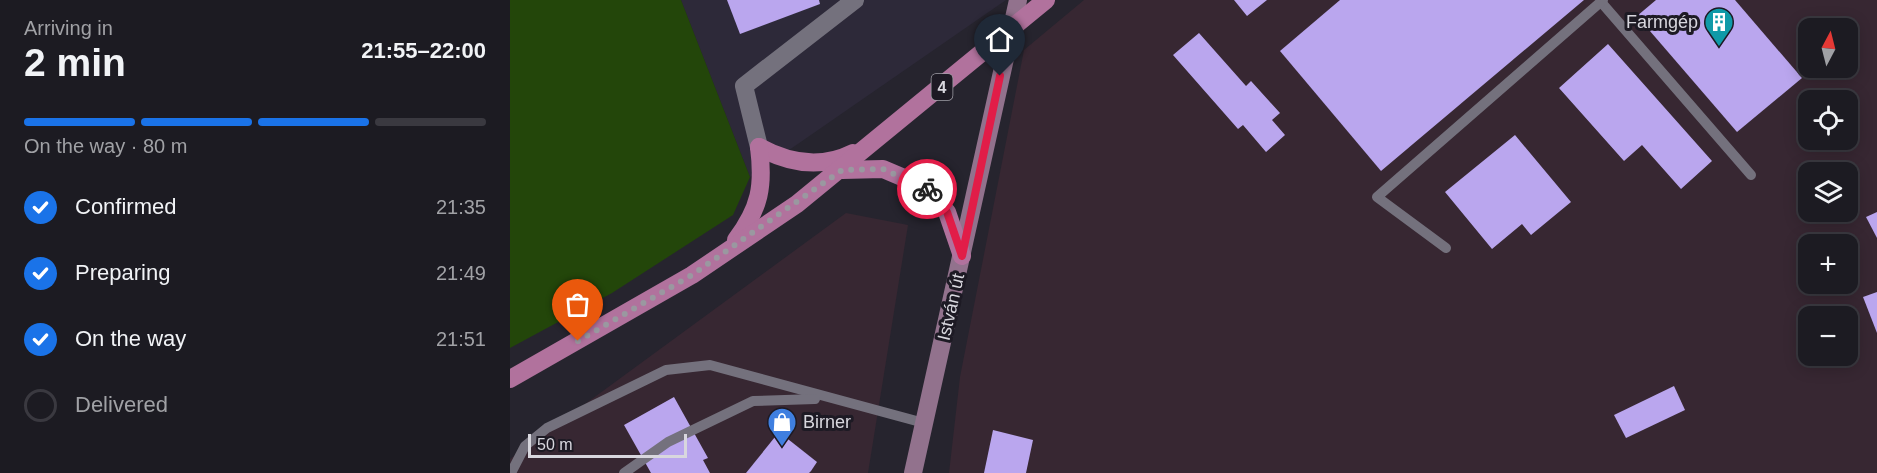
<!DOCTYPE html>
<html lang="en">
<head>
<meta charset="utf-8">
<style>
  :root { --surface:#1c1b22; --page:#25242a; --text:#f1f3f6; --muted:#a0a1a5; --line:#3a3940; --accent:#1a73e8 }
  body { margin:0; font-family:Arial,sans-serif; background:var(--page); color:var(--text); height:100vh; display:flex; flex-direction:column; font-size:22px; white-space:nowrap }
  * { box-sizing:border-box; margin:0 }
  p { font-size:20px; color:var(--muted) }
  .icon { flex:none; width:33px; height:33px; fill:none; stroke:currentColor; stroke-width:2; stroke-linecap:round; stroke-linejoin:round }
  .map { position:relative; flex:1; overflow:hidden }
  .drawer { display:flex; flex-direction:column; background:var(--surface); width:510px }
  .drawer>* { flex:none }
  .needle { width:39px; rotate:7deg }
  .controls { position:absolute; left:1288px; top:18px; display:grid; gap:12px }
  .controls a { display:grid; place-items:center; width:60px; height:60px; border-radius:12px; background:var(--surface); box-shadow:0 3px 15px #0003,0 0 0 2px var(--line); font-size:30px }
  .scale { position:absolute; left:18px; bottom:15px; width:159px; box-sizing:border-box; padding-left:6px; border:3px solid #d8d7de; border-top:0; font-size:16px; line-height:21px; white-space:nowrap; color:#d8d7de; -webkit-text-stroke:4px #1d1a24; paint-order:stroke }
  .pin { position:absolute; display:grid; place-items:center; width:51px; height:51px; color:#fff; margin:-62px -26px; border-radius:50% 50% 50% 0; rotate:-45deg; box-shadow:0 0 6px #0007 }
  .pin .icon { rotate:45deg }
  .courier { position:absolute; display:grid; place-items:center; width:60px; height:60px; margin:-30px; border:4px solid #e11d48; border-radius:50%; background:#fff; color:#222; box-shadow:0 2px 8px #0007 }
  .summary em { font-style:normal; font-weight:600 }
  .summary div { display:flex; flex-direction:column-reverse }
  .summary { display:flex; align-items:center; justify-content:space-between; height:102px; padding:0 24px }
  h1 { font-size:39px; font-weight:600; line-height:45px }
  .bar { display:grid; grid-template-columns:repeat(4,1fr); gap:9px 6px; align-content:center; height:72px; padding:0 24px }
  .bar i { height:8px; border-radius:4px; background:var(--line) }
  .bar .active { background:var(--accent) }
  .bar p { grid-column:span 4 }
  ol { padding:0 24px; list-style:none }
  li { display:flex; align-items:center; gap:18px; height:66px }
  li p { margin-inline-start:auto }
  li .icon { padding:6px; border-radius:50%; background:var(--accent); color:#fff; stroke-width:4 }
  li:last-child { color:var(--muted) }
  li i { width:33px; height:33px; border:3px solid var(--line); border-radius:50% }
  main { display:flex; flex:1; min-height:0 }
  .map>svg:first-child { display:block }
  .built { fill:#2d2939 }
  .industrial { fill:#372732; fill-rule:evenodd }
  .green { fill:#23460a }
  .building { fill:#baa6ee }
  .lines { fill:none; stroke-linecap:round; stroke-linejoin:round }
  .lane { stroke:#74717d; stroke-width:10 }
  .street { stroke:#74717d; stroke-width:18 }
  .secondary { stroke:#92728d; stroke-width:18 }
  .primary { stroke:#b1729d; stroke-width:18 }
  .done { stroke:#9a98a0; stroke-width:6; stroke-dasharray:0 10.8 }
  .route { stroke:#e11d48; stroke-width:8 }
  .labels { text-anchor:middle; stroke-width:6; stroke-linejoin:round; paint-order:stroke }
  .shield { fill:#1d1a24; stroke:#a09ea6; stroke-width:1.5 }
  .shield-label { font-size:16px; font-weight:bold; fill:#d8d7de }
  .poi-label { font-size:18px; fill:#d8d7de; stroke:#1d1a24; text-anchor:end }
  .street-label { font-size:18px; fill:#d8d7de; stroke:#1d1a24 }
</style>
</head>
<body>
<main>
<section class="drawer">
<div class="summary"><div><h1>2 min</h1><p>Arriving in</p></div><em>21:55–22:00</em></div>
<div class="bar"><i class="active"></i><i class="active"></i><i class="active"></i><i></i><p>On the way · 80 m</p></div>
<ol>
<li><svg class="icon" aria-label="check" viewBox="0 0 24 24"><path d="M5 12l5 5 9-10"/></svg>Confirmed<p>21:35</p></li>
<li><svg class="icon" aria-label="check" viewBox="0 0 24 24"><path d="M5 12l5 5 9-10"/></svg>Preparing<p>21:49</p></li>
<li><svg class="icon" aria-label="check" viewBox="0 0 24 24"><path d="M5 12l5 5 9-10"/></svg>On the way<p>21:51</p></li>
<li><i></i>Delivered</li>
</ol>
</section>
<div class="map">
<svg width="1367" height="473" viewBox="0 0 1367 473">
  <rect width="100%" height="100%" fill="#26242e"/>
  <path class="built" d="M171,0h325l-256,177z"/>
  <g class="industrial">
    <path d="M574,0h793v473h-928l11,-96 64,-327zM1299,28h39v40h-39zM1299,100h39v40h-39zM1299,172h39v40h-39zM1299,244h39v40h-39zM1299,316h39v40h-39z"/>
    <path d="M336,213l62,12 -40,248h-358v-14z"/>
  </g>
  <path class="green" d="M0,0h171l69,177 -17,38 -121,78 -102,55z"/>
  <g class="building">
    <path d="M217,0h92l1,4 -80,30z"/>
    <path d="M724,0h33l-20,16z"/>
    <path d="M830,0h244l-203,171 -101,-120z"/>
    <path d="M1146,0h79l67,78 -65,54 -100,-116z"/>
    <path d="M689,33l47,53 5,-5 29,32 -8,7 13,15 -19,17 -23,-27 -5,4 -65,-74z"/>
    <path d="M1098,44l104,117 -31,28 -39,-44 -18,16 -65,-73z"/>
    <path d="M1005,135l56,67 -40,33 -9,-11 -30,25 -47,-57z"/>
    <path d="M1367,212v26l-11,-21z"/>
    <path d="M1367,292v41l-14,-36z"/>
    <path d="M1164,386l11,24 -59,28 -12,-23z"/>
    <path d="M164,397l34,61 -5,2 7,13h-59l-27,-48z"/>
    <path d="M483,430l40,10 -7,33h-42z"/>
    <path d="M269,432l38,30 -6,9 -2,2h-63z"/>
  </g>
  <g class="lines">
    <g class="lane">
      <path d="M1091,2l150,173"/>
      <path d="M936,248l-69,-51 226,-197"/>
      <path d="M1,473l14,-27 22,-18 119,-58 44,-5 214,58"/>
      <path d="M114,473l44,-31 85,-41 62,-2"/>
    </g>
    <path class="street" d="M249,147l-15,-61 111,-86"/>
    <path class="secondary" d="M403,473l105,-473"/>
    <g class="primary">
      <path d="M249,147c31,17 62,22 94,6"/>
      <path d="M332,170l41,-1 40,17 24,26 15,44"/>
      <path d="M226,240c24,-32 28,-54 23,-93"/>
      <path d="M0,379l182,-104 105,-71 249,-204"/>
    </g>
  </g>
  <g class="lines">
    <path class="done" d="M68,341l114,-66 150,-105 41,-1 44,20"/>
    <path class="route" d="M417,189l20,23 15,44 38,-180"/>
  </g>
  <defs>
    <g id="building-pin" transform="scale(1.5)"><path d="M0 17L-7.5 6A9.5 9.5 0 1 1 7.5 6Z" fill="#0f9aa8" stroke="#1d1a24"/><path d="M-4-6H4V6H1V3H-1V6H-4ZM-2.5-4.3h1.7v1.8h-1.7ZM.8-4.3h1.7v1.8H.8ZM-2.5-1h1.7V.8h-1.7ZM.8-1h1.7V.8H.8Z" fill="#fff"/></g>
    <g id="shop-pin" transform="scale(1.5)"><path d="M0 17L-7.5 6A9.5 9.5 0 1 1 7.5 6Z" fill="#3f7fe0" stroke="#1d1a24"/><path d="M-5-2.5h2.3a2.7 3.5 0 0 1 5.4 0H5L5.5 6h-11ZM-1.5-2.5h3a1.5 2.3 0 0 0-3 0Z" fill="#fff"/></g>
  </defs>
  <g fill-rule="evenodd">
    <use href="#building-pin" x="1209" y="22"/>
    <use href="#shop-pin" x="272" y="422"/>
  </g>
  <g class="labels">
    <rect class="shield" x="421.5" y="74" width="21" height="26" rx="4.5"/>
    <g class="shield-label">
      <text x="432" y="93">4</text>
    </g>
    <g class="poi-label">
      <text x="1188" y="28">Farmgép</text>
      <text x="293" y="428" text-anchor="start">Birner</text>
    </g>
    <g class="street-label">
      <text transform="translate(441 307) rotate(-77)" y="6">István út</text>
    </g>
  </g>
</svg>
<div class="controls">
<a><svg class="needle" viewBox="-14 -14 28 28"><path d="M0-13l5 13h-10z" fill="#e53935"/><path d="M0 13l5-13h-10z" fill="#a0a1a5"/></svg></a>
<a><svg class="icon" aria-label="locate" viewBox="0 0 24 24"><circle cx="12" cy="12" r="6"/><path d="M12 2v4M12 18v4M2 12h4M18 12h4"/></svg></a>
<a><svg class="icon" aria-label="layers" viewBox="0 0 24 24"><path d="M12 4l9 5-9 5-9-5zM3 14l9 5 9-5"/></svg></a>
<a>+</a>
<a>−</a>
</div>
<div class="scale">50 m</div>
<div class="pin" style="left:68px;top:341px;background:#ea580c"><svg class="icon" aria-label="bag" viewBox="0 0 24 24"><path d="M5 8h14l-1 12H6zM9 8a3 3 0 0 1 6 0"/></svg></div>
<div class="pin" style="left:490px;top:76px;background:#1f2937"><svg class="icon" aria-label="home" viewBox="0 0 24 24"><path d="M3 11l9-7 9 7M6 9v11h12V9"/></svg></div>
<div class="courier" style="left:417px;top:189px"><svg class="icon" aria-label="bike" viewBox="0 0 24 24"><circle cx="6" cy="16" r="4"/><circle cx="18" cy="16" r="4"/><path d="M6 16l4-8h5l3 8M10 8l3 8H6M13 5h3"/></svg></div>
</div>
</main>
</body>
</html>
